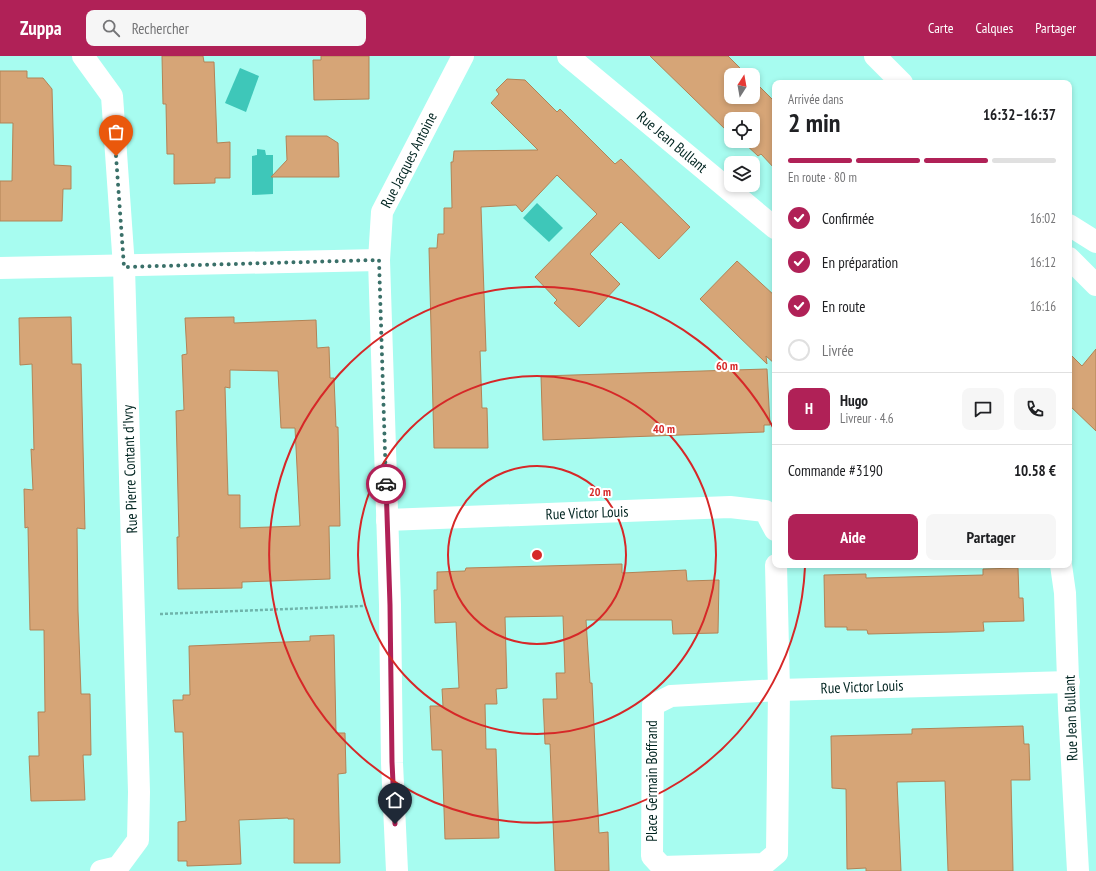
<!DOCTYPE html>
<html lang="fr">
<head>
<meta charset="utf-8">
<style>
  :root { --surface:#fff; --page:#f6f6f6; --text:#202124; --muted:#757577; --line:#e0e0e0; --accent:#b02157 }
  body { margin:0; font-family:"PT Sans Narrow",sans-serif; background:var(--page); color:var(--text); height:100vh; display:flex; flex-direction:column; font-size:15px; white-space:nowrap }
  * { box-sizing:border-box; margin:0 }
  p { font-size:13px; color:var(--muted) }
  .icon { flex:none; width:22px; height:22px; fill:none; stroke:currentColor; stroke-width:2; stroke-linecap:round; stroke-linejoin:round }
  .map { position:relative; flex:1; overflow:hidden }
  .sheet { position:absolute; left:772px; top:24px; width:300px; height:488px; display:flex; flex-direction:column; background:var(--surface); border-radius:8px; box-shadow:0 2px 6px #0003 }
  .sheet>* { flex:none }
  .needle { width:26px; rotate:11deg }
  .fabs { position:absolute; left:724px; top:12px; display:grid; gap:8px }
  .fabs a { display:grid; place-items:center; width:36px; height:36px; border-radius:8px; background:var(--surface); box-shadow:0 2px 6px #0003; font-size:20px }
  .pin { position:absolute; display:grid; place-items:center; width:34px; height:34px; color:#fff; margin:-41px -17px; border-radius:50% 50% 50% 0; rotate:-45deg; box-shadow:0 0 4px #0007 }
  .pin .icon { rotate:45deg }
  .courier { position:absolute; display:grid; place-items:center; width:40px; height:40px; margin:-20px; border:3px solid #b02157; border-radius:50%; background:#fff; color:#222; box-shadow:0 1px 5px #0007 }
  .summary em { font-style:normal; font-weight:800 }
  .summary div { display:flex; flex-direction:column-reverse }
  .summary { display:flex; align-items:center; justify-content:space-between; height:68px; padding:0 16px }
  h1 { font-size:26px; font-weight:800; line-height:30px }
  .bar { display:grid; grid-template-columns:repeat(4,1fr); gap:6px 4px; align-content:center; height:48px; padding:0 16px }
  .bar i { height:5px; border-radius:3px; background:var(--line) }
  .bar .current { background:var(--accent) }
  .bar p { grid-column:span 4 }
  .line { display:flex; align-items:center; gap:10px; padding:0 16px; border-top:1px solid var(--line) }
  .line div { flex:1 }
  .round { display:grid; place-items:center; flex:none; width:42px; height:42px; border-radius:8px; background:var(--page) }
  ol { padding:0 16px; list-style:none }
  li { display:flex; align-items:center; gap:12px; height:44px }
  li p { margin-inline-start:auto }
  li .icon { padding:4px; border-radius:50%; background:var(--accent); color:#fff; stroke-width:4 }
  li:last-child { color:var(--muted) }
  li i { width:22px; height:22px; border:2px solid var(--line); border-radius:50% }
  .primary-button { display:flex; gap:8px; margin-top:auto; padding:8px 16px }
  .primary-button a { flex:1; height:46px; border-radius:8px; background:var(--accent); color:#fff; font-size:16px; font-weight:800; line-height:46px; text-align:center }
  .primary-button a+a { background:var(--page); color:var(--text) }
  header { display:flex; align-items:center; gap:24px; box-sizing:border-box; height:56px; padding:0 20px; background:var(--accent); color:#fff }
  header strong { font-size:19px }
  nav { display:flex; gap:22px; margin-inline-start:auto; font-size:14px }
  .search { width:280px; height:36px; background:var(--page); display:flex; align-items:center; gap:10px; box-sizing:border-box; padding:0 14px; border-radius:8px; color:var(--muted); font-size:15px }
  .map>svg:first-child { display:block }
  .water { fill:#3ec7b9 }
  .building { fill:#d6a577; stroke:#b28356; fill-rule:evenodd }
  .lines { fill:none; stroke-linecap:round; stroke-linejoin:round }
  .path { stroke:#6fb4ab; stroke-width:2.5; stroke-dasharray:3 2; stroke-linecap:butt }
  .minor { stroke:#fff; stroke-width:22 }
  .secondary { stroke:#fff; stroke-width:22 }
  .done { stroke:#3a7069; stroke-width:4; stroke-dasharray:0 7.2 }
  .route { stroke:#b02157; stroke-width:5 }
  .ring { fill:none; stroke:#d62828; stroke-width:2 }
  .labels { text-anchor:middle; stroke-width:4; stroke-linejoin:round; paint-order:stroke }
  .street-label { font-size:15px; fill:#002420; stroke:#fff }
  .centre { fill:#d62828; stroke:#fff; stroke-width:2 }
  .ring-label { font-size:12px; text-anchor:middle; font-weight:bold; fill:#d62828; stroke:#fff; stroke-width:4; stroke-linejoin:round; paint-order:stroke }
</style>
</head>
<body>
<header>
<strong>Zuppa</strong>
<div class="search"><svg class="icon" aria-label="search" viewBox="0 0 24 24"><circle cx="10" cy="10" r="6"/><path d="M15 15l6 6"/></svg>Rechercher</div>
<nav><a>Carte</a><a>Calques</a><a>Partager</a></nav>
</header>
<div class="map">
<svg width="1096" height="815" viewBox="0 0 1096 815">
  <rect width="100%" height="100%" fill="#a7fcf0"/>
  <g class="water">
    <path d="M240,12l19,8 -13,36 -21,-9z"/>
    <path d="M257,93l8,1 1,5h7v39l-21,1v-39l5,-1z"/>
    <path d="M537,147l26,25 -14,14 -26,-24z"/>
  </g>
  <g class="building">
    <path d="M162,0h41l1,6h10l3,81 13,-1v36h-15v5l-41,1v-30h-7l-1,-50h-3z"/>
    <path d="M321,0h48v43l-55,1 -1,-40h8z"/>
    <path d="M650,0h78l19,19h-16v22h22v-17l22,22v67l-14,-15 -3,2 -16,-15h11v-22h-22v12l-2,-2 -2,2z"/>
    <path d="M0,15h27v7h16l9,11 2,76 17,1v23h-8l-1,32h-62v-40h12l1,-58h-13z"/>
    <path d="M507,23l18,1 32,32 3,-3 55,55 6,-5 69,68 -31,32 -38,-37 -31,32 30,30 -41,43 -25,-24 3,-3 -22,-23 62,-63 -40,-39 -35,37 -6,-7 -35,2 5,144h-6l2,57h5l1,40h-54l-5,-200h8l1,-14h6v-26h8l-1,-46h2l1,-11 84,-1 -47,-47 8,-9 -3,-4z"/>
    <path d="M286,80h41l11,7 1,34h-68l16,-17z"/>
    <path d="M737,205l38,35v68l-9,-8 1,8 -67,-65z"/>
    <path d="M71,261l1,47h9l4,165 -8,-1 1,83 3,83h9l1,61h-8l2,45 -54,1 -2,-45h10l-1,-44h7l-1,-82h-14l-2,-103 -3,1 -1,-39 9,1 -2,-41 3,1 -2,-86 -12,1 -1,-47z"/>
    <path d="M234,261v6l82,-3 1,28 12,-1 1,31h4l2,49h2l2,99h-11l1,53 -88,3v6l-64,1 -1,-52h2l-3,-126 8,-1 -2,-55 5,-1 -2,-36zM230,314l48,1 3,57h14l5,98 -60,2v-33h-12l-3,-108 5,1z"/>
    <path d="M1096,293v82l-27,-26v-52l13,13z"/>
    <path d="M767,313l3,56h-6v7l-221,8 -2,-64z"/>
    <path d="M622,508v9l64,-3 1,11 32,-1 -1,53 -45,1 -1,-14h-86l4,63h2l7,150 9,-1 1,39h-54l-5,-127h-5l-2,-45h14l-1,-26h9l-2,-57 -58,1 2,71 -11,1 1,15h-12l1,45h10l3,89 -54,1 -3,-89h-10l-2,-44h13l-1,-17 17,-1 -3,-66 -21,1 -1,-33h3v-18l28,-1 1,-3z"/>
    <path d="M1018,512l1,30h4l1,23 -41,1 1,9 -29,1 -87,2 -1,-4h-20v-3h-22l-1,-52 42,-1v4l117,-3v-6z"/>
    <path d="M334,579l2,98h9l1,40 -8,1 2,89h-46v-44h-6v-1l-49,2 2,44 -54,2v-5h-9v-39l8,-1 -3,-89h-8l-2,-32h10v-5h7l-1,-49 121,-5v-5z"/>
    <path d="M1023,670l1,18h5l1,36h-19l2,91h-65l-3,-90 -48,1 4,89h-35v-3l-19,1 -1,-80 -14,-1 -1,-52 81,-2v-5z"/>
  </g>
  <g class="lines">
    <path class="path" d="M160,558l203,-8"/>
    <g class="minor">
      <path d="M83,0l29,40 12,171 15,525 -1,48 -20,27 -17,4"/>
      <path d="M568,0l207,172"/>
      <path d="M0,212l379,-8"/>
      <path d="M387,464l343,-13 35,4 10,19"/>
      <path d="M776,509l3,125 290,-8"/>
      <path d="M1061,509l4,28 4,115 9,163"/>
      <path d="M779,634l-2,163 -13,11 -102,3 -10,-11 1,-151 18,-9z"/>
      <path d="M397,815l-5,-108 -2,-158 -11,-345 3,-48 81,-156"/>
    </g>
    <g class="secondary">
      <path d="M875,0l27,27"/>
      <path d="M1069,169l27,17"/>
      <path d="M1069,202l27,27"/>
    </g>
  </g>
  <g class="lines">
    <path class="done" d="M116,100l8,111 255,-7 7,224"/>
    <path class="route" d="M386,428l4,121 2,157 3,62"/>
  </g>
  <g class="ring">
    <circle cx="537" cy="499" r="89"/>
    <circle cx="537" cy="499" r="179"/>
    <path d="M805 511A268 268 0 1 1 775 375"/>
  </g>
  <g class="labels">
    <g class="street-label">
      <text transform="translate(672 86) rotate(40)" y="5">Rue Jean Bullant</text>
      <text transform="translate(409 104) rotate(-63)" y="5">Rue Jacques Antoine</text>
      <text transform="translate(130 413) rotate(-92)" y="5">Rue Pierre Contant d'Ivry</text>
      <text transform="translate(587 457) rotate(-2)" y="5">Rue Victor Louis</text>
      <text transform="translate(862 631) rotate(-2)" y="5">Rue Victor Louis</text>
      <text transform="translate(1071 662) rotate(-92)" y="5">Rue Jean Bullant</text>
      <text transform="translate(652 725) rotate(-90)" y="5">Place Germain Boffrand</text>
    </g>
  </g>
  <circle cx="537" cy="499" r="6" class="centre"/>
  <g class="ring-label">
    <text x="727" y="314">60 m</text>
    <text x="664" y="377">40 m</text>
    <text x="600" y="440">20 m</text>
  </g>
</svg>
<div class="fabs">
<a><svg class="needle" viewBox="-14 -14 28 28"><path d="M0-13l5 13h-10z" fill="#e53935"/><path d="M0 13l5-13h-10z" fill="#757577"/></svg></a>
<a><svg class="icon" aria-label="locate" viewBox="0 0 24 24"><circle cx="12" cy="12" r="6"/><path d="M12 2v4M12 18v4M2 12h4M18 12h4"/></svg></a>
<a><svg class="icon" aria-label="layers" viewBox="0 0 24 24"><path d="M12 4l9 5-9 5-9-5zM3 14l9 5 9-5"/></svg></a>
</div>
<div class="pin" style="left:116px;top:100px;background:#ea580c"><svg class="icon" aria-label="bag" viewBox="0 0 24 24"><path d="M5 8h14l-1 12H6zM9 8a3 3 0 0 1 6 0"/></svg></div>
<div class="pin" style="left:395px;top:768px;background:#1f2937"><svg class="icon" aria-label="home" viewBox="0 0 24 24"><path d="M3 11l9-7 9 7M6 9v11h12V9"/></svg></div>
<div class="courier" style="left:386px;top:428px"><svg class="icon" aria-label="car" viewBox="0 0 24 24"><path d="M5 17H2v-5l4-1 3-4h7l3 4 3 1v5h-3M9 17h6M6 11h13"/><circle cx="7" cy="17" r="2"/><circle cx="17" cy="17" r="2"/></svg></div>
<section class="sheet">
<div class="summary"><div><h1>2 min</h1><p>Arrivée dans</p></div><em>16:32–16:37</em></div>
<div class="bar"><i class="current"></i><i class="current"></i><i class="current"></i><i></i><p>En route · 80 m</p></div>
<ol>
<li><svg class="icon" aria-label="check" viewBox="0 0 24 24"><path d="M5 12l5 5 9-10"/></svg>Confirmée<p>16:02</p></li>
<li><svg class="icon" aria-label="check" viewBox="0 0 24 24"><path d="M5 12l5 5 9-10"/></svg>En préparation<p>16:12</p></li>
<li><svg class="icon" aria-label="check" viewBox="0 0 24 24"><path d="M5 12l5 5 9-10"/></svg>En route<p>16:16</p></li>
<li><i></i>Livrée</li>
</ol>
<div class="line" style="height:72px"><b class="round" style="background:var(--accent);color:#fff">H</b><div><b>Hugo</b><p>Livreur · 4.6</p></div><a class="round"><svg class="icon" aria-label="chat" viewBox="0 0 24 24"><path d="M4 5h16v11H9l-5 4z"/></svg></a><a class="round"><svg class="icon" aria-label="phone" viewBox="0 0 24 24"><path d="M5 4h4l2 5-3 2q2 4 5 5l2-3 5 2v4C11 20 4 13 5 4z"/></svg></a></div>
<div class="line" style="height:52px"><div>Commande #3190</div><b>10.58 €</b></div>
<div class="primary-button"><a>Aide</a><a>Partager</a></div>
</section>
</div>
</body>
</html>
